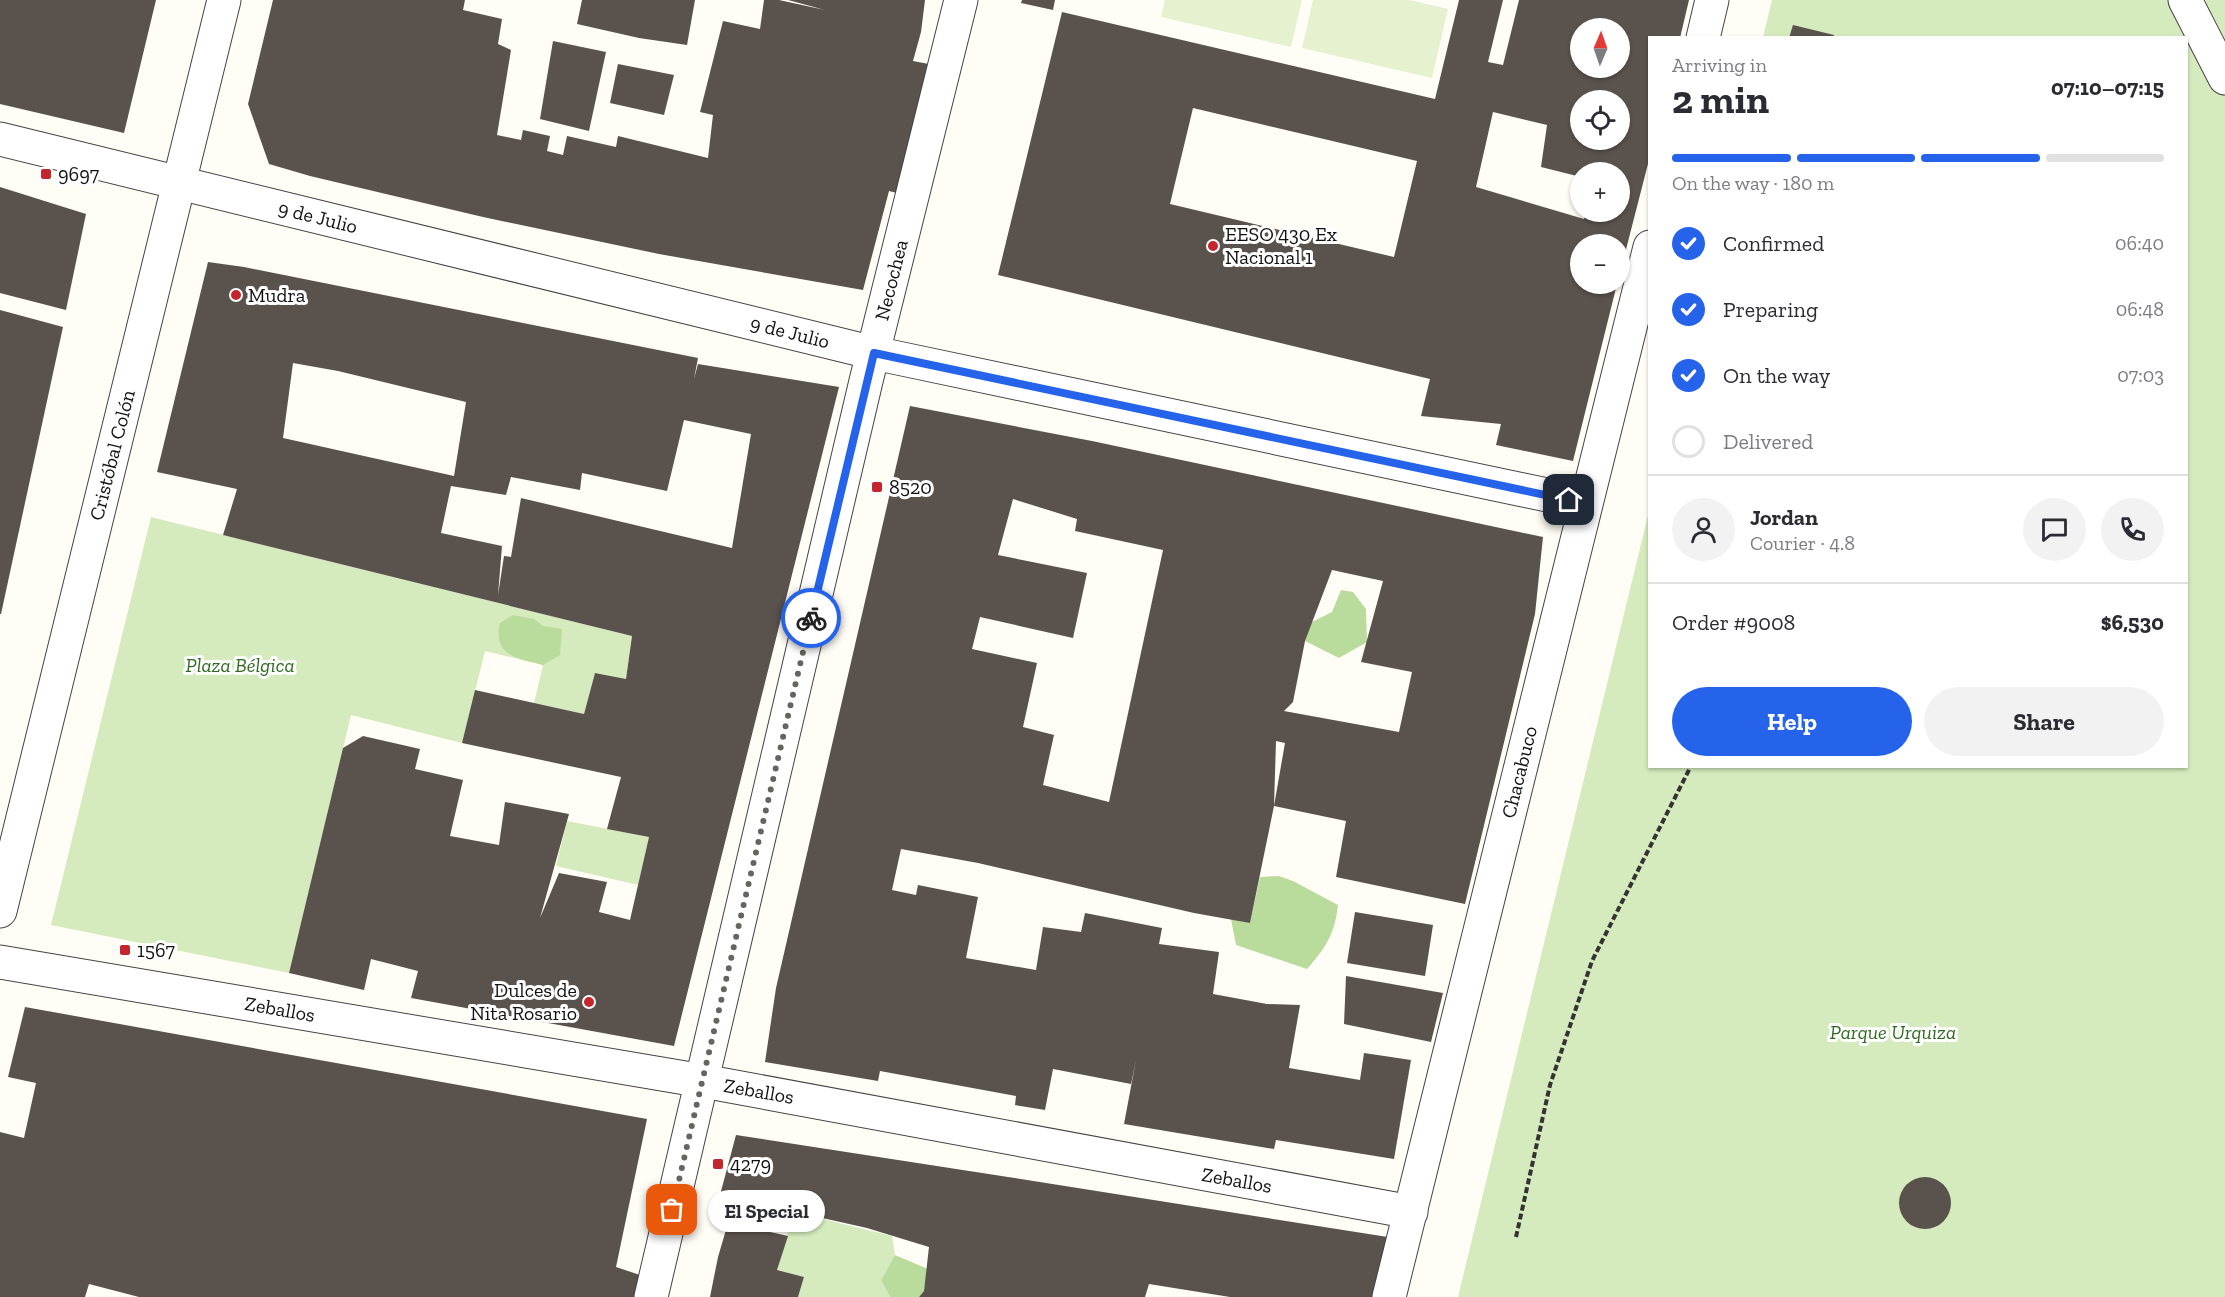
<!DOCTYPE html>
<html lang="en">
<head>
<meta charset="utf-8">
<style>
  :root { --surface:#fff; --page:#f2f2f3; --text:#2b2b33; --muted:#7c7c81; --line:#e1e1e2; --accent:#2563eb }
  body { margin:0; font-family:"Zilla Slab",serif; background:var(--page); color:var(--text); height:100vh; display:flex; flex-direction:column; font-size:22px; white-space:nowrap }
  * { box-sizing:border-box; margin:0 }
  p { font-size:20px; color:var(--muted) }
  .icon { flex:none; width:33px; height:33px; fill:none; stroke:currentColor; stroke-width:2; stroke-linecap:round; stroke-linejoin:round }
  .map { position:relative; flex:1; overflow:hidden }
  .details { position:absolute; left:1648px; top:36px; width:540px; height:732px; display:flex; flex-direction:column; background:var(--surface); border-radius:0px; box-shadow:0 2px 4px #0004 }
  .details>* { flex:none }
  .needle { width:39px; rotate:2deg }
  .controls { position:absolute; left:1570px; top:18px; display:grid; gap:12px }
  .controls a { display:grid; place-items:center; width:60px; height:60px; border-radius:50%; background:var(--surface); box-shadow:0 2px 4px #0004; font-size:30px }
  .pin { position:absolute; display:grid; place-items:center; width:51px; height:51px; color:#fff; margin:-26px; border-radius:12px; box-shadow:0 3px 9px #0006 }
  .courier { position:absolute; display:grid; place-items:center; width:60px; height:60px; margin:-30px; border:4px solid #2563eb; border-radius:50%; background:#fff; color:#222; box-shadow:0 2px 8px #0007 }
  .bubble { position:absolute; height:42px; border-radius:21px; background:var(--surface); box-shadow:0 2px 4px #0004; font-size:20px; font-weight:700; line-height:42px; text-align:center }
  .head em { font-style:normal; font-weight:700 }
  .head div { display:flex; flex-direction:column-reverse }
  .head { display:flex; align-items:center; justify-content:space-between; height:102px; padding:0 24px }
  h1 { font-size:39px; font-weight:700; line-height:45px }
  .bar { display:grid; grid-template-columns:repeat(4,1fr); gap:9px 6px; align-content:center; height:72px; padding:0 24px }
  .bar i { height:8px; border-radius:4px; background:var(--line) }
  .bar .current { background:var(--accent) }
  .bar p { grid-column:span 4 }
  .line { display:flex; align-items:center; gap:15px; padding:0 24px; border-top:2px solid var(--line) }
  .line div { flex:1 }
  .round { display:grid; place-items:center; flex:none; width:63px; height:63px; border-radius:32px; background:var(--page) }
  ol { padding:0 24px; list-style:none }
  li { display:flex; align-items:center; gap:18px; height:66px }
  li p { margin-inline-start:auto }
  li .icon { padding:6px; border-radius:50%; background:var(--accent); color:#fff; stroke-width:4 }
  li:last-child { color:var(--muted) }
  li i { width:33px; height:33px; border:3px solid var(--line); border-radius:50% }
  .cta { display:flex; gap:12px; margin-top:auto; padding:12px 24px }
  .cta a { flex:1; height:69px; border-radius:36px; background:var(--accent); color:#fff; font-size:24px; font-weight:700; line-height:69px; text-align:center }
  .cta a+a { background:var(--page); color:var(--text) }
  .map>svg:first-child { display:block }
  .green { fill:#d5ebbd }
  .forest { fill:#b9dc9c }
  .pitch { fill:#e6f2cf }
  .building { fill:#5a524d; fill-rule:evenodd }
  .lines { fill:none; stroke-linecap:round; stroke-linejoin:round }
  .street-casing { stroke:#444; stroke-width:35 }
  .path { stroke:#333; stroke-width:4; stroke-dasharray:6 3; stroke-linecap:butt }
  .street { stroke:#fff; stroke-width:33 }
  .done { stroke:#646461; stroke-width:6; stroke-dasharray:0 10.8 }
  .route { stroke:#2563eb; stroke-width:8 }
  .poi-dot { fill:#c4262e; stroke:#fff; stroke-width:2 }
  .labels { text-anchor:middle; stroke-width:6; stroke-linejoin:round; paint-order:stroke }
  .poi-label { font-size:20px; fill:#111; stroke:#fff; text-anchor:start }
  .street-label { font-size:20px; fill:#111; stroke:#fff }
  .park-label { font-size:20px; font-style:italic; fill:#2f6b1f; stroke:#fff }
</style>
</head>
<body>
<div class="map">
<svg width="2225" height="1297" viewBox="0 0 2225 1297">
  <rect width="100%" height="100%" fill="#fffdf5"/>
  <g class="green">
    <path d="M1772,0h453v1297h-767l192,-790v259h537v-728l-424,-1z"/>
    <path d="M151,517l481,119 -6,43 -31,-6 -11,41 -50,-11 9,-38 -58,-14 -23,92 -111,-28 -62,258 -238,-48z"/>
    <path d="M567,821l82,16 -11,48 -82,-19z"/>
    <path d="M794,1212l98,24 3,19 -14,25 9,17h-92l6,-20 -27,-7z"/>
  </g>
  <g class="forest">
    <path d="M1341,590l12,2 13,17 1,33 -28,16 -34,-17 5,-18 22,-11z"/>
    <path d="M513,615l21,4 9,7 19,3 -2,26 -17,10c-24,-6 -51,-9 -43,-42z"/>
    <path d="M1279,876l14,5 45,24c-3,28 -12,43 -31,64l-71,-24 -5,-26 19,4 10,-46z"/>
    <path d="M895,1255l33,14 -4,22 -5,6h-29l-9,-17z"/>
  </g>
  <g class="pitch">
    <path d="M1165,0h137l-11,47 -130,-30z"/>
    <path d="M1313,0h96l39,9 -16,69 -130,-30z"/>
  </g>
  <g class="building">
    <path d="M0,0h156l-32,133 -124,-29z"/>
    <path d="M273,0h192l-2,10 39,9 -4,25 13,6 -14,85 24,5 2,-10 27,6 -3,15 16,4 4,-19 49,11 2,-11 90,22 5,-43 -13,-3 23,-91 37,8 4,-29h15l46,10 -37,-10h137l-4,32 -8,29 21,4 -33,129 -12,-3 -26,99 -204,-36 -176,-37 -173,-41 -41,-12 -21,-60z"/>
    <path d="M582,0h113l-8,45 -48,-7 -62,-14z"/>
    <path d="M1022,0h33l-2,10 -32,-7z"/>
    <path d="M1459,0h44l-15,62 15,3 16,-65h170l-9,38h-30v118l-29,113 -1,-25h-39v40h36l-44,177 -77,-16 5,-21 -80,-8 9,-37 -432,-104 64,-263 373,87zM1581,28h39v40h-39zM1581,100h39v40h-39zM1193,108l224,53 -23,96 -224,-53zM1493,112l54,13 -6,42 40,10v-5h39v40h-34l-2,7 -108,-32z"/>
    <path d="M1793,25l41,10 -1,3h-44z"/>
    <path d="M553,41l53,11 -17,79 -49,-12z"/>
    <path d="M618,64l56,11 -10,40 -54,-12z"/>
    <path d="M0,187l86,27 -20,96 -66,-17z"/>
    <path d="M208,262l36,5 454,91 -4,21 4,-15 141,23 -165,659 -263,-48 7,-27 -47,-12 -7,31 -75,-17 54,-225 20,-12 57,13 -5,20 48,11 -13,56 49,9 6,-43 64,12 -29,104 19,-45 48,9 -8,30 31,8 19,-83 -42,-8 14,-52 -159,-34 13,-53 109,24 11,-41 31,6 6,-43 -409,-101 14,-46 -80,-17zM293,363l45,8 128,31 -12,74 -171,-38zM684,420l67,14 -19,114 -211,-50 -10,59 -7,-1 -6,39 4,-49 -61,-13 10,-47 55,9 5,-18 69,13 2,-17 85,18z"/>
    <path d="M0,310l63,17 -62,287h-1z"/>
    <path d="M910,406l182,35 451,96 -8,77 -70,290 -129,-27 10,-56 -72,-15 11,-63 -9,-2 -2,65 -24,117 -56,-10 -216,-50 -77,-14 -9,41 24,5 2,-10 60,12 -12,61 70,12 7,-43 38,5 4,-19 77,15 -3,16 60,8 -6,42 54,10 33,1 -11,63 71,12 4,-27 47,7 -17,99 -118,-19 -2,9 -150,-25 12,-64 -5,24 -78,-15 -8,41 -30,-5 1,-9 -136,-25 -2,10 -113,-19 11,-74zM1013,499l64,20 -2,12 88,19 -54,252 -66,-17 11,-50 -31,-8 14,-64 -65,-14 8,-32 93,21 14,-65 -89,-18zM1332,570l51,11 -22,81 51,10 -13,60 -115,-21 9,-9 12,-61z"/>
    <path d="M1355,912l78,13 -8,51 -78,-13z"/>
    <path d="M1346,976l97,17 -12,49 -87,-18z"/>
    <path d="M25,1007l622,112 -31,148 24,8 -5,22h-496l-50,-13 -4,13h-85v-165l24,6 12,-55 -28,-6z"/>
    <path d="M736,1135l272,42 386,61 -13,59h-151l-81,-13 -4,13h-226l5,-6 5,-44 -62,-19 -147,-33z"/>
    <circle cx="1925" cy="1203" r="26"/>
    <path d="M728,1223l60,13 -11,34 27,7 -6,20h-88l8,-40z"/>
  </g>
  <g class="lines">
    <g class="street-casing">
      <g id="street">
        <path d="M2185,0l40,78"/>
        <path d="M1703,38l9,-38"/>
        <path d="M0,139l874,214 711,150"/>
        <path d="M0,911l224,-911"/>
        <path d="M0,962l703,119 708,131"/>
        <path d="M651,1297l215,-916 95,-381"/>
        <path d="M1389,1297l261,-1050"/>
      </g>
    </g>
    <path class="path" d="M1516,1237l34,-152 42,-124 99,-195"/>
    <use href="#street" class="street"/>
  </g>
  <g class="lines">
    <path class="done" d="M672,1210l139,-592"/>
    <path class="route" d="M811,618l63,-265 695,147"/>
  </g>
  <g class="poi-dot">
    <rect x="40" y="168" width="12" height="12" rx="3"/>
    <circle cx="1213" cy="246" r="6"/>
    <circle cx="236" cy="295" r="6"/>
    <rect x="871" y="481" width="12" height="12" rx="3"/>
    <rect x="119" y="944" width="12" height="12" rx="3"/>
    <circle cx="589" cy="1002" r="6"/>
    <rect x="712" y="1158" width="12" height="12" rx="3"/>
  </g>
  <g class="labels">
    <g class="poi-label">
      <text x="58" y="181">9697</text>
      <text x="1225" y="241">EESO 430 Ex<tspan x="1225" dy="23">Nacional 1</tspan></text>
      <text x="248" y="302">Mudra</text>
      <text x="889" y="494">8520</text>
      <text x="137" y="957">1567</text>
      <text x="577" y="997" text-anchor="end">Dulces de<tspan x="577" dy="23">Nita Rosario</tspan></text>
      <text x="730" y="1171">4279</text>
    </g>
    <g class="street-label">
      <text transform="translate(318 217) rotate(14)" y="7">9 de Julio</text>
      <text transform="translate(891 280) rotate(-76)" y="7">Necochea</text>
      <text transform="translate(790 332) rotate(14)" y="7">9 de Julio</text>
      <text transform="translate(112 455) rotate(-76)" y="7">Cristóbal Colón</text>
      <text transform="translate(1519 772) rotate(-76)" y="7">Chacabuco</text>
      <text transform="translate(280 1009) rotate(10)" y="7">Zeballos</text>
      <text transform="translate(759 1091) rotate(10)" y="7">Zeballos</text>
      <text transform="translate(1237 1180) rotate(10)" y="7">Zeballos</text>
    </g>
    <g class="park-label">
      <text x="240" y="672">Plaza Bélgica</text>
      <text x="1893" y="1039">Parque Urquiza</text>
    </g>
  </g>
</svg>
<div class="controls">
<a><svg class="needle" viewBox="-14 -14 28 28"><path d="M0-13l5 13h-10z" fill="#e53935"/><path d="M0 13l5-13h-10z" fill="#7c7c81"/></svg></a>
<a><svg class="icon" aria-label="locate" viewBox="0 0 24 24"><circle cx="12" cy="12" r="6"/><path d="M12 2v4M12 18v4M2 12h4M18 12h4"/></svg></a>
<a>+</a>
<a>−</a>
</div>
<div class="pin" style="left:672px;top:1210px;background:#ea580c"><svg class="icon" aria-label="bag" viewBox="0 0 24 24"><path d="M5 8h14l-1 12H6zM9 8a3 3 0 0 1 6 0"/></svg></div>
<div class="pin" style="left:1569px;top:500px;background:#1f2937"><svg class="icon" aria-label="home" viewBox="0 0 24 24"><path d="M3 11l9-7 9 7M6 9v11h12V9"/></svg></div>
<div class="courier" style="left:811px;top:618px"><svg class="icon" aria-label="bike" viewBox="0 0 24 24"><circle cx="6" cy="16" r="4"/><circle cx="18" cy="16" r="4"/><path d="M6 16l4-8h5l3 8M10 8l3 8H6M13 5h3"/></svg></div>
<div class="bubble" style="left:708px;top:1190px;width:117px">El Special</div>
<section class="details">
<div class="head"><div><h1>2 min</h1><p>Arriving in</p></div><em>07:10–07:15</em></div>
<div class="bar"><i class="current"></i><i class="current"></i><i class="current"></i><i></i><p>On the way · 180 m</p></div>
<ol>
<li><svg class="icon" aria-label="check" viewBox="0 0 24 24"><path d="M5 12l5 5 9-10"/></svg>Confirmed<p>06:40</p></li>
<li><svg class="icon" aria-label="check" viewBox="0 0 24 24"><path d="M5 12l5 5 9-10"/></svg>Preparing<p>06:48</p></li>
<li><svg class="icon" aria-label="check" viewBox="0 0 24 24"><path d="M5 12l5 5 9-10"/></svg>On the way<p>07:03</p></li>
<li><i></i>Delivered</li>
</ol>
<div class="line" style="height:108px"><a class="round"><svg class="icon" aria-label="person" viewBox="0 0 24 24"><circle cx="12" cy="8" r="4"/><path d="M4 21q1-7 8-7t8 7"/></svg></a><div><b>Jordan</b><p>Courier · 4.8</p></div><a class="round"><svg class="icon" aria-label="chat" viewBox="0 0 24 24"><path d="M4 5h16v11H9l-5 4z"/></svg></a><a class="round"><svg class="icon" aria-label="phone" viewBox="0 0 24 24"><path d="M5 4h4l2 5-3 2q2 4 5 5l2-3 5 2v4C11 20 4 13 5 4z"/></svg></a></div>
<div class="line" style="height:78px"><div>Order #9008</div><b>$6,530</b></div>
<div class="cta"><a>Help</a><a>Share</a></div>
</section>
</div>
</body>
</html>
